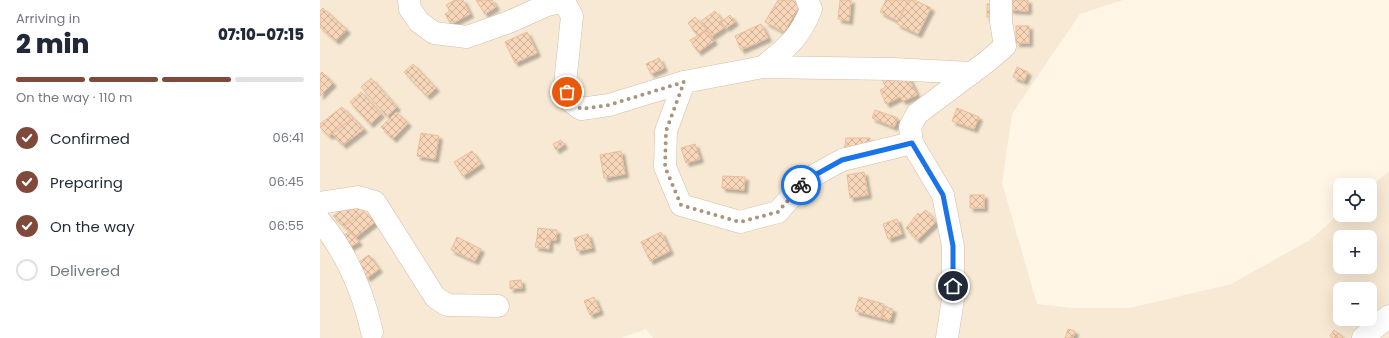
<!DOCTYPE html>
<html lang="en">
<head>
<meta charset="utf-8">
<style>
  :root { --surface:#fff; --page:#f6f6f7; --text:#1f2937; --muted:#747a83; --line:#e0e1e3; --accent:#80493a }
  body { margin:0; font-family:Poppins,sans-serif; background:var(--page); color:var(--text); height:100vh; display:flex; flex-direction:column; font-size:15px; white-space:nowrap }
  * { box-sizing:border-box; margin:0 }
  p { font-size:13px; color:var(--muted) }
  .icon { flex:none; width:22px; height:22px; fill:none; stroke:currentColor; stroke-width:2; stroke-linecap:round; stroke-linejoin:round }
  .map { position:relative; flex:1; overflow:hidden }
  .side { display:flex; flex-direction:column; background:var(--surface); width:320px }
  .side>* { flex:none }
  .buttons { position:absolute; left:1013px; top:178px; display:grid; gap:8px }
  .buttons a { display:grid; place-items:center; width:44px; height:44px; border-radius:8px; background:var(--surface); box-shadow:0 4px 16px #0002; font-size:20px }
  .pin { position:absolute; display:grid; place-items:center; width:34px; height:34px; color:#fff; margin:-17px; border:2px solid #fff; border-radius:50%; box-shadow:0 1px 4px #0007 }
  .courier { position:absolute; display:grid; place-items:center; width:40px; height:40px; margin:-20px; border:3px solid #1a73e8; border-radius:50%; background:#fff; color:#222; box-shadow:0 1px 5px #0007 }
  .overview em { font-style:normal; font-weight:800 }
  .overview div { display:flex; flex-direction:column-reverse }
  .overview { display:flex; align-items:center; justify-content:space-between; height:68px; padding:0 16px }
  h1 { font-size:26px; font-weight:800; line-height:30px }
  .bar { display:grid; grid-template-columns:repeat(4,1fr); gap:6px 4px; align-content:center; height:48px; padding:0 16px }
  .bar i { height:5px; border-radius:3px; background:var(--line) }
  .bar .selected { background:var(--accent) }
  .bar p { grid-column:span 4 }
  ol { padding:0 16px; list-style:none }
  li { display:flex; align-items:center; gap:12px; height:44px }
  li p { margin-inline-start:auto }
  li .icon { padding:4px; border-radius:50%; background:var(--accent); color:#fff; stroke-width:4 }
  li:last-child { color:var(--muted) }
  li i { width:22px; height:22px; border:2px solid var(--line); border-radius:50% }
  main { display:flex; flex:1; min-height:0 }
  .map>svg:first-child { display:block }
  .residential { fill:#f7e9d3; fill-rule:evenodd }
  .building { fill:url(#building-cross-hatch); stroke:#ecbd98; filter:url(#shadow) }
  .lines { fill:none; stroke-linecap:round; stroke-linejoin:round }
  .minor-casing { stroke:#d3beaa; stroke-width:23 }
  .minor { stroke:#fff; stroke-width:22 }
  .done { stroke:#aa937f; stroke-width:4; stroke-dasharray:0 7.2 }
  .route { stroke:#1a73e8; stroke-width:5 }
</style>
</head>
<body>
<main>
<section class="side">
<div class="overview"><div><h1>2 min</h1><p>Arriving in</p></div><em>07:10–07:15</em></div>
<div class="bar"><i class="selected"></i><i class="selected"></i><i class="selected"></i><i></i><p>On the way · 110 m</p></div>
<ol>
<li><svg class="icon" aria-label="check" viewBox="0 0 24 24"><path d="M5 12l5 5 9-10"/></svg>Confirmed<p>06:41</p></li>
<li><svg class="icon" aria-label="check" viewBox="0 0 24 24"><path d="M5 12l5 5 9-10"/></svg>Preparing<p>06:45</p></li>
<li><svg class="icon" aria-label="check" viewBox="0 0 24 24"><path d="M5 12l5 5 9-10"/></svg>On the way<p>06:55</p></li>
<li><i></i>Delivered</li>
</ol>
</section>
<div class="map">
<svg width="1069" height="338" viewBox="0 0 1069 338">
  <defs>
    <pattern id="building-cross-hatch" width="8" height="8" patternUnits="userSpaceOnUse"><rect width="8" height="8" fill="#f7d6ba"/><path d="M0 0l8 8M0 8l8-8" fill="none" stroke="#cdb199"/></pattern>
    <filter id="shadow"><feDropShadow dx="3.5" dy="3.5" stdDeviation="1" flood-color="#0004"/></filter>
  </defs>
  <rect width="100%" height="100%" fill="#fff6e6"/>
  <path class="residential" d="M0,0h803l-43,14 -68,100 -10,69 35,121 35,4h58l101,-24 79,-44 30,-27v2h30v-28l19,-16v167h-736l-7,-9 -25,9h-301zM1020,237h30v30h-30zM1020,289h30v30h-30z"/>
  <g class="building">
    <path d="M135,0h8l7,14 -19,10 -6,-10 5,-3 -4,-6z"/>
    <path d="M156,0h16l4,7 -11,7z"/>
    <path d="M458,0h14l8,5 -16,27 -19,-10z"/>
    <path d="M520,0h11l-2,21 -11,-2z"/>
    <path d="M566,0h23l-11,21 -18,-9z"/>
    <path d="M589,0h5l17,8 -13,26 -21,-10z"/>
    <path d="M690,0h18v11l-18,-1z"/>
    <rect x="667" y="4" width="8" height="13"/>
    <path d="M3,8l24,22 -11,11 -16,-14v-16z"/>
    <path d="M395,11l7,9 -3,2 5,6 -12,8 -11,-15z"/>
    <path d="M410,15l5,7 -9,6 -5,-6z"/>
    <path d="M375,17l11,12 -8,7 -10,-13z"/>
    <path d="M441,24l7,14 -27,12 -6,-14z"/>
    <rect x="696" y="26" width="13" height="17"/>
    <path d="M387,31l7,10 -16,11 -8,-12z"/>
    <path d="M207,32l10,21 -22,10 -10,-21z"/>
    <path d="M339,58l5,10 -13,6 -5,-10z"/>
    <path d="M93,64l23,24 -9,8 -23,-24z"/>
    <path d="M697,67l11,5 -4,9 -11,-4z"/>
    <path d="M2,72l11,11 -13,13v-22z"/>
    <path d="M587,74l10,21 -14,6 -3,-4 -14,7 -6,-14 6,-3 -5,-9z"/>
    <path d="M51,78l26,29 -10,9 -26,-29z"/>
    <path d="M41,92l20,22 -11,10 -20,-22z"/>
    <path d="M22,107l11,11 -24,18 -9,-9v-3z"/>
    <path d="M637,108l22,9 -5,12 -22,-8z"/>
    <path d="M555,110l23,8 -4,9 -22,-9z"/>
    <path d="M76,112l12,11 -15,16 -12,-12z"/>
    <path d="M33,118l11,11 -21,16 -11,-11z"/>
    <path d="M101,133l18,3 -4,23 -18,-3z"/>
    <path d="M526,138h24v14h-26z"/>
    <path d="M241,140l3,5 -8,5 -3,-6z"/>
    <path d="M375,144l5,15 -14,4 -5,-15z"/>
    <path d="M152,151l9,13 -18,12 -9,-14z"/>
    <path d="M301,151l4,23 -21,4 -4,-23z"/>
    <path d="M544,172l4,23 -18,3 -3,-23z"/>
    <path d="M403,176l22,1 -1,13 -22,-2z"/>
    <rect x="650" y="195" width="14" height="13"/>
    <path d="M33,202l11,10 -20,14 -11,-10z"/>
    <path d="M606,210l10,12 -19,18 -11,-12 12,-15 2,2z"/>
    <path d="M44,212l11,10 -19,15 -12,-11z"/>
    <path d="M577,219l5,15 -14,5 -5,-15z"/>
    <path d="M218,228l19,2 -1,10 -19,-2z"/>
    <path d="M30,232l9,10 -11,6 -10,-10z"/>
    <path d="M341,232l9,19 -20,10 -9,-19z"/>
    <path d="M268,234l4,14 -15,3 -3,-13z"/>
    <path d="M137,237l24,12 -6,12 -24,-11z"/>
    <path d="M217,238l13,1 -1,10 -14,-2z"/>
    <path d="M49,255l10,14 -12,9 -11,-14z"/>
    <path d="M201,280l1,8 -12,1v-8z"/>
    <path d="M274,297l6,14 -10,4 -6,-14z"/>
    <path d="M539,297l25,7 -3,14 -26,-7z"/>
    <path d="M565,307l8,2 -3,11 -8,-2z"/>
    <path d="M748,329l7,2 -2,7h-8z"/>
    <path d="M1014,330l9,7v1h-9l-4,-2z"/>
  </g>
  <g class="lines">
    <g class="minor-casing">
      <g id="minor">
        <path d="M89,0l1,9 9,13 15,11 33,4 42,-15 38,-17 14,-3 6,5 5,9 -7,68 4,16 12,9 28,-4 75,-23 79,-15 129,2 80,4"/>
        <path d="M443,67c23,-19 37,-29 48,-58l-4,-9"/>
        <path d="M364,82l-18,49 -1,36 16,38 59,17 38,-10 28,-32 36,-20 70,-17"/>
        <path d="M0,203l38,-6 17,5 60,95 12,8 51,1"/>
        <path d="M0,221c26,31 43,71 52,111"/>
        <path d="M627,338l6,-39v-53l-10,-51 -31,-52 -2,-16 7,-13 72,-54 16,-14 -4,-24v-22"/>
        <path d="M1043,338l26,-22"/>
      </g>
    </g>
    <use href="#minor" class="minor"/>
  </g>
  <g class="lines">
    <path class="done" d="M247,92l2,8 12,9 28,-4 75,-23 -18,49 -1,36 16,38 59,17 38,-10 23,-27"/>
    <path class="route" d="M481,185l5,-5 36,-20 70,-17 31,52 10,51v40"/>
  </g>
</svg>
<div class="buttons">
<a><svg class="icon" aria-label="locate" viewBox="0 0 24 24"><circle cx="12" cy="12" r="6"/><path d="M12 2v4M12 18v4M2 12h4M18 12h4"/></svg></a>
<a>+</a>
<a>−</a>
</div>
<div class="pin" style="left:247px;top:92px;background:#ea580c"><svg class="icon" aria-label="bag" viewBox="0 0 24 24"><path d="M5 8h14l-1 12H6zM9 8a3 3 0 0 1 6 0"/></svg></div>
<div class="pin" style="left:633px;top:286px;background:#1f2937"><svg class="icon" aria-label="home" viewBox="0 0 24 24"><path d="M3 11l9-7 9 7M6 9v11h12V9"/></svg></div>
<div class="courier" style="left:481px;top:185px"><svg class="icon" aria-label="bike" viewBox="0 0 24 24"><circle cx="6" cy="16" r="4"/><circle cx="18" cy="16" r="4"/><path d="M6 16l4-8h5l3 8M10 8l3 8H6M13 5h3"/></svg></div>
</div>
</main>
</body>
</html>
